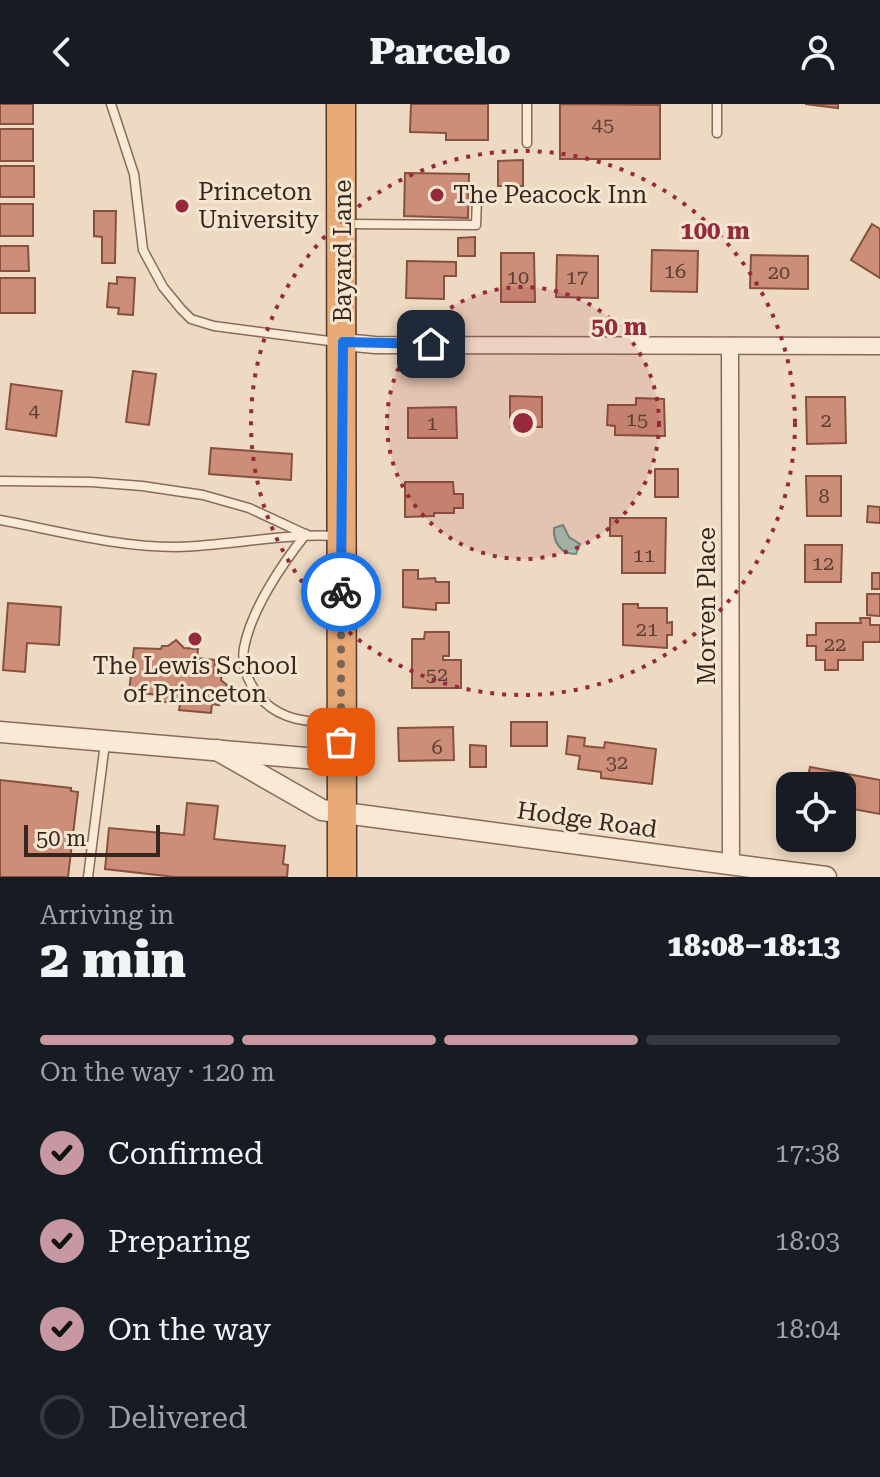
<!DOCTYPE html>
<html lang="en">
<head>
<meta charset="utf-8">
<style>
  :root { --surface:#171b24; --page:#20242c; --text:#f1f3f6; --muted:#9ea1a6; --line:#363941; --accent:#c898a2 }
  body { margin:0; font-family:"Roboto Serif",serif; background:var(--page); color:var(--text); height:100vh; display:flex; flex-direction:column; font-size:30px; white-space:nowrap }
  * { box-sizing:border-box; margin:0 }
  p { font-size:26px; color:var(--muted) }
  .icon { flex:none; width:44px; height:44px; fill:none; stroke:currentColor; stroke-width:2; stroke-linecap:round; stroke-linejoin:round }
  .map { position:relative; height:773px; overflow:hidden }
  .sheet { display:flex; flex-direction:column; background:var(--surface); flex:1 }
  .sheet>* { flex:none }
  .buttons { position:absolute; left:776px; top:668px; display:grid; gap:16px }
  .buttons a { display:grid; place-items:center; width:80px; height:80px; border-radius:16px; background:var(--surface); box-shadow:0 4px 12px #0003; font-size:40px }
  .scale { position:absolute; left:24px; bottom:20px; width:136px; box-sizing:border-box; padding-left:8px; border:4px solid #38261e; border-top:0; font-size:22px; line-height:28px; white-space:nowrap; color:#38261e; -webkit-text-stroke:6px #f5e6d2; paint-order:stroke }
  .pin { position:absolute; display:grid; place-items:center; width:68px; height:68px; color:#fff; margin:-34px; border-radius:16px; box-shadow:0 4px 12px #0006 }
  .courier { position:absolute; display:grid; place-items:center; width:80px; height:80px; margin:-40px; border:6px solid #1a73e8; border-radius:50%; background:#fff; color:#222; box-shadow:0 2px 10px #0007 }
  .summary em { font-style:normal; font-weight:800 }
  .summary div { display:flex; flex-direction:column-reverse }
  .summary { display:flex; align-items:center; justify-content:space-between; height:136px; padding:0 40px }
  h1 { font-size:52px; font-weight:800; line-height:60px }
  .bar { display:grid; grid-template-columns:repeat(4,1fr); gap:12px 8px; align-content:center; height:96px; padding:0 40px }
  .bar i { height:10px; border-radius:6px; background:var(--line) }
  .bar .current { background:var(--accent) }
  .bar p { grid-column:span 4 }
  ol { padding:0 40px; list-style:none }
  li { display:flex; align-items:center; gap:24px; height:88px }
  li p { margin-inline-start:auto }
  li .icon { padding:8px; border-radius:50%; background:var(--accent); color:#111; stroke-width:4 }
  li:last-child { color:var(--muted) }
  li i { width:44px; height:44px; border:4px solid var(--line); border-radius:50% }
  header { display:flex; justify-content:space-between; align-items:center; height:104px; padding:0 40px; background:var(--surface); font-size:36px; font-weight:800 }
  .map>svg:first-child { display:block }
  .water { fill:#a5c1b4; stroke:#6c8f81; stroke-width:2 }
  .building { fill:#cc8e78; stroke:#87503f; stroke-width:2 }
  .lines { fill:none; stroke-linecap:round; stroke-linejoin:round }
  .service-casing { stroke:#886b59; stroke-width:11 }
  .minor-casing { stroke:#886b59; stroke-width:19 }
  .tertiary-casing { stroke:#886b59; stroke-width:23 }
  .trunk-casing { stroke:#563a2e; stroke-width:31 }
  .service { stroke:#f9e9d6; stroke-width:8 }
  .minor { stroke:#f9e9d6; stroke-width:16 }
  .tertiary { stroke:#f9e9d6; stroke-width:20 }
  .trunk { stroke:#e8aa76; stroke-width:28 }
  .done { stroke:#786558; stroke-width:8; stroke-dasharray:0 14.4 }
  .route { stroke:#1a73e8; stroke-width:10 }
  .ring { fill:none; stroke:#97293c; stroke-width:4; stroke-dasharray:4 8 }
  .poi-dot { fill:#97293c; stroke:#f5e6d2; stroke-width:3 }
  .labels { text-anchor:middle; stroke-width:6; stroke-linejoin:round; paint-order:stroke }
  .number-label { font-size:20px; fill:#5d4034 }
  .poi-label { font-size:24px; fill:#38261e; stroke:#f5e6d2; text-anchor:start }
  .street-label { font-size:24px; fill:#38261e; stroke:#f5e6d2 }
  .centre { fill:#97293c; stroke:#f5e6d2; stroke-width:4 }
  .ring-label { font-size:24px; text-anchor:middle; font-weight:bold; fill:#97293c; stroke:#f5e6d2; stroke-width:6; stroke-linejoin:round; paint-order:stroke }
</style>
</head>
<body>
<header><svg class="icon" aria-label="back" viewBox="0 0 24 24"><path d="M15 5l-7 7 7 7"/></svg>Parcelo<svg class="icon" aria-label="person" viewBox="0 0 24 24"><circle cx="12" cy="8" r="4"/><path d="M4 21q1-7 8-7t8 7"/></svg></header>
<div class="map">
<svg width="880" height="773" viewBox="0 0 880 773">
  <rect width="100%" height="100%" fill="#eedac3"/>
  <path class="water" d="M563,421l6,12 11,7 -4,10c-15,0 -23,-11 -22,-26z"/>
  <g class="building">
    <rect x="0" y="0" width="33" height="20"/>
    <path d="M411,0h77v36h-42v-7l-36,-1z"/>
    <path d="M560,0l100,1v54h-100z"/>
    <path d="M805,0h33v4z"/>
    <rect x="0" y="25" width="33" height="32"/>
    <path d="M523,56v26h-25v-25z"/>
    <rect x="0" y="62" width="34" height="31"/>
    <path d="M405,69l64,1 -1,44 -64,-2z"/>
    <rect x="0" y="100" width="33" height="32"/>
    <path d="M94,107h22l-1,52h-13v-26l-8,-1z"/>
    <path d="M872,120l8,5v49l-29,-18z"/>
    <path d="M475,133v19h-17v-18z"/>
    <path d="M0,142h28l1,25h-29z"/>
    <path d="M652,146l46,1 -1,41 -46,-1z"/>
    <path d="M501,149h33l1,49h-34z"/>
    <path d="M557,151l41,1v42l-42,-1z"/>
    <path d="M751,151l57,1v33l-58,-1z"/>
    <path d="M407,157l49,1v14h-12v23l-38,-1z"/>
    <path d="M117,173l18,1 -2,37 -15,-1 1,-6 -12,-1 2,-24 8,1z"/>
    <rect x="0" y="174" width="35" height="35"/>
    <path d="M133,267l23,3 -7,51 -23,-3z"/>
    <path d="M11,280l51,7 -6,45 -50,-7z"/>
    <path d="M510,292l32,1v30h-32z"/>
    <path d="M806,293h39l1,46 -39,1z"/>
    <path d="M636,294l28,1 1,37 -50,-1v-9l-8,-1 1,-20h28z"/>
    <path d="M456,303l1,31h-49v-30z"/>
    <path d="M211,344l81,6 -1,26 -82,-6z"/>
    <rect x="655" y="365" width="23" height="28"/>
    <path d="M806,372h35v40h-34z"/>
    <path d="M405,378h48l1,12h9v14h-9v5h-20v3l-29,1z"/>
    <path d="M868,402l12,1v16l-13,-1z"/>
    <path d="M610,414h56l-1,55h-43v-37h-12z"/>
    <path d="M805,441h37l-1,37h-36z"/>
    <path d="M403,466h15v9l17,-1 1,4h13v21h-13v7l-33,-3z"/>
    <rect x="872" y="469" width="8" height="16"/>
    <path d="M867,490h13v22l-13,-1z"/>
    <path d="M8,499l53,4 -2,38 -32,-2 -2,29 -22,-2z"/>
    <path d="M623,500h15v4h29v15l5,-1v13h-5v13l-44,-3z"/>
    <path d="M860,514h10v7h10v17h-17v18h-25v10h-13v-10h-9v-14h-9v-11h9v-12h45z"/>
    <path d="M425,528h24v24h-6v4h18v28h-49v-49h12z"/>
    <path d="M176,536l8,8 14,1 -1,9 18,2 -1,13h8l-1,7 6,5 1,5 -8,8 -1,7 -7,-1 -1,9 -32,-3 1,-6 -22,-3 1,-6 -30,-3 5,-44 27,1 1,-3h6z"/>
    <rect x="511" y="618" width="36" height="24"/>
    <path d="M453,623l1,33 -55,1 -1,-33z"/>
    <path d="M568,632l17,2 -1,8 20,2 1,-6 51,7 -4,35 -51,-6v-6l-23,-3 2,-13 -14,-2z"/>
    <path d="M470,641l16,1v21h-16z"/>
    <path d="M810,663l70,13v34l-38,-7v-21h-36z"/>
    <path d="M0,676l71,8v3l7,1 -10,85h-68z"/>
    <path d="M187,699l31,3 -4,33 71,7 -2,18 5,1 -1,12h-112l-70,-8 4,-41 75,7z"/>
  </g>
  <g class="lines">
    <g class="service-casing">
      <g id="service">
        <path d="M111,0l23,70 9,76 20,37 18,22 10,10 23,7 123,16"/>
        <path d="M717,29v-29"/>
        <path d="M527,39v-39"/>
        <path d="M348,120l128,1 1,-27"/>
        <path d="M0,377l91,1 51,4 61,9 46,13 56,26"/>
        <path d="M0,416c58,11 117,27 176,27 54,-1 106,-14 160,-11"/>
        <path d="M306,430c-24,30 -55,76 -62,114 -2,12 1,25 7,36 18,34 49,38 84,39"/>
        <path d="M88,773l17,-134"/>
      </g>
    </g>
    <g class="minor-casing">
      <g id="minor">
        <path d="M343,238l32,3 505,1"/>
        <path d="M730,242l1,519"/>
      </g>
    </g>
    <g class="tertiary-casing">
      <g id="tertiary">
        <path d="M0,628l341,29"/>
        <path d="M217,646l105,60 504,67"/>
      </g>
    </g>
    <g class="trunk-casing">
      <path id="trunk" d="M341,0l1,773"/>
    </g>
    <use href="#service" class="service"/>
    <use href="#minor" class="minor"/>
    <use href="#tertiary" class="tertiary"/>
    <use href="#trunk" class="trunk"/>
  </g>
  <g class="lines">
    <path class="done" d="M341,488v150"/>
    <path class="route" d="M341,488l2,-250 88,2"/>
  </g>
  <circle cx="523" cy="319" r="136" fill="#97293c" fill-opacity=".12"/>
  <g class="ring">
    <circle cx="523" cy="319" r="136"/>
    <circle cx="523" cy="319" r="272"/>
  </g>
  <g class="poi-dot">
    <circle cx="437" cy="91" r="8"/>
    <circle cx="182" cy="102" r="8"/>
    <circle cx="195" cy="535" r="8"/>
  </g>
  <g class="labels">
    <g class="number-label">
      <text x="603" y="27">45</text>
      <text x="675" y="174">16</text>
      <text x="779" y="175">20</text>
      <text x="518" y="180">10</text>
      <text x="577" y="180">17</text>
      <text x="34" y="313">4</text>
      <text x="637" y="322">15</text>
      <text x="826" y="323">2</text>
      <text x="432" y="326">1</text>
      <text x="824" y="399">8</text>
      <text x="644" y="458">11</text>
      <text x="823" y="466">12</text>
      <text x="647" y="532">21</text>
      <text x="835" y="547">22</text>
      <text x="437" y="577">52</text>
      <text x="437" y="650">6</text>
      <text x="617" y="665">32</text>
    </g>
    <g class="poi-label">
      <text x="198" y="96">Princeton<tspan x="198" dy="28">University</tspan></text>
      <text x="453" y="99">The Peacock Inn</text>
      <text x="195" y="570" text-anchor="middle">The Lewis School<tspan x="195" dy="28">of Princeton</tspan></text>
    </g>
    <g class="street-label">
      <text transform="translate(343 147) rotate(-90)" y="8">Bayard Lane</text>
      <text transform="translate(707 502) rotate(-90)" y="8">Morven Place</text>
      <text transform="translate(587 716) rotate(8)" y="8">Hodge Road</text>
    </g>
  </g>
  <circle cx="523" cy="319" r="12" class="centre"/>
  <g class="ring-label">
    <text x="715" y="135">100 m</text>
    <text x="619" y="231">50 m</text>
  </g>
</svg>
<div class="buttons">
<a><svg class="icon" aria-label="locate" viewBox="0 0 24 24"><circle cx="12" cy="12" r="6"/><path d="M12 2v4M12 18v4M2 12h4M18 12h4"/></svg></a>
</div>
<div class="scale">50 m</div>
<div class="pin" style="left:341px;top:638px;background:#ea580c"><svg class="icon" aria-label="bag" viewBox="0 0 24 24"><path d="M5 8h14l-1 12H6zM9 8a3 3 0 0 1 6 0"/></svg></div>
<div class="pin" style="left:431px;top:240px;background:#1f2937"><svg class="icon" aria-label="home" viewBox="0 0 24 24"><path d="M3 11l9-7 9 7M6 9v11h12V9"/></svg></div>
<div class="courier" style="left:341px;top:488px"><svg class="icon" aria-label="bike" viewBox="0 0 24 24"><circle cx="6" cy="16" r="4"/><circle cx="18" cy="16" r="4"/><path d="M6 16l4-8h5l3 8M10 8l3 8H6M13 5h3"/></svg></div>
</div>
<section class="sheet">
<div class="summary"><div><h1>2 min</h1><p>Arriving in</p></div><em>18:08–18:13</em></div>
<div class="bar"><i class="current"></i><i class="current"></i><i class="current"></i><i></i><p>On the way · 120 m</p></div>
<ol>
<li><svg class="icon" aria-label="check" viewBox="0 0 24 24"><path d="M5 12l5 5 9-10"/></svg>Confirmed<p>17:38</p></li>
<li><svg class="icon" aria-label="check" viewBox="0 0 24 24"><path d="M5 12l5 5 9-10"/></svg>Preparing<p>18:03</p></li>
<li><svg class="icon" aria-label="check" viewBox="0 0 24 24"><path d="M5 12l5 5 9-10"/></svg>On the way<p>18:04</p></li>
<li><i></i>Delivered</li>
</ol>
</section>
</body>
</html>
